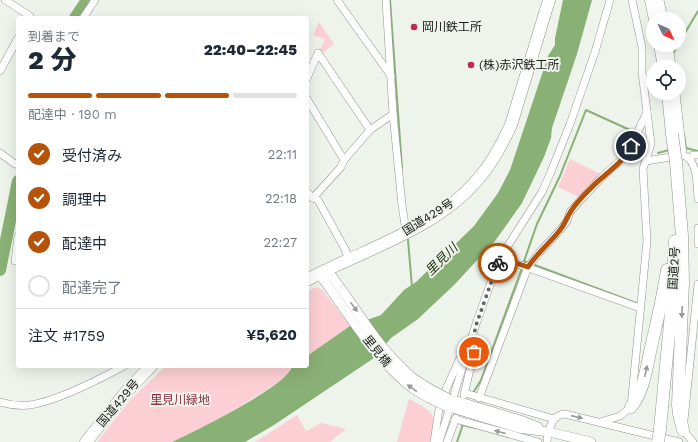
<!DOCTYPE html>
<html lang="ja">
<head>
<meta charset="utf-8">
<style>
  :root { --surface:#fff; --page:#f2f2f3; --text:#1f2937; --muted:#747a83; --line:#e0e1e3; --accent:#b45309 }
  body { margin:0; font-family:"Work Sans","Noto Sans JP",sans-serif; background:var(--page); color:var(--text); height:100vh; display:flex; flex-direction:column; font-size:15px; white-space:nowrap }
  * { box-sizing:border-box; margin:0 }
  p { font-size:13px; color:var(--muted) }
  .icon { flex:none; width:22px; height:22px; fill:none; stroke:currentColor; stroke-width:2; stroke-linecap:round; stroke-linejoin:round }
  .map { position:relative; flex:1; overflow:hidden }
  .panel { position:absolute; left:16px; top:16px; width:293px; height:352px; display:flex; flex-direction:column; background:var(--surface); border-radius:4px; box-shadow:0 4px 16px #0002 }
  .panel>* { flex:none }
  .needle { width:26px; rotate:134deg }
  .controls { position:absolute; left:646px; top:12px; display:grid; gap:8px }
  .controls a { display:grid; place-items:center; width:40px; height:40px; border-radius:50%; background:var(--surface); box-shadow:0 4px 16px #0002; font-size:20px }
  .pin { position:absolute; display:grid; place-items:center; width:34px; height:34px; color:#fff; margin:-17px; border:2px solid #fff; border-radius:50%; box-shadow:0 1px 4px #0007 }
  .courier { position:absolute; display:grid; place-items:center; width:40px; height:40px; margin:-20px; border:3px solid #b45309; border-radius:50%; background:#fff; color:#222; box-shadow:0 1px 5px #0007 }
  .headline em { font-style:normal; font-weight:800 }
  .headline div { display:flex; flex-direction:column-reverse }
  .headline { display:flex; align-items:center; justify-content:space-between; height:68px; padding:0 12px }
  h1 { font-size:26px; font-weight:800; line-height:30px }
  .bar { display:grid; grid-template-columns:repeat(4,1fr); gap:6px 4px; align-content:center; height:48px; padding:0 12px }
  .bar i { height:5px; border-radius:3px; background:var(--line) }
  .bar .current { background:var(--accent) }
  .bar p { grid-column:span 4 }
  .line { display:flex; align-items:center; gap:10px; padding:0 12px; border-top:1px solid var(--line) }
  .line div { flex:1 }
  ol { padding:0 12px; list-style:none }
  li { display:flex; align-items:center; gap:12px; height:44px }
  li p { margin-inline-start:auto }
  li .icon { padding:4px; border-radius:50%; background:var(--accent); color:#fff; stroke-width:4 }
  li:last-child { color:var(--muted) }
  li i { width:22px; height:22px; border:2px solid var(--line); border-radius:50% }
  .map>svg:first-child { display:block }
  .green { fill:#fccfd4 }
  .water { fill:#8ab175 }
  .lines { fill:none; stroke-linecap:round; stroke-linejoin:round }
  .stream { stroke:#8ab175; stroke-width:2 }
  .river { stroke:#8ab175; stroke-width:12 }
  .street-casing { stroke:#929690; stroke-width:8 }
  .secondary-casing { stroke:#929690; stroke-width:10 }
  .highway-casing { stroke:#929690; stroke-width:13 }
  .street { stroke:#fff; stroke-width:7 }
  .secondary { stroke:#fff; stroke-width:9 }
  .highway { stroke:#fff; stroke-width:12 }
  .secondary-bridge-casing { stroke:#929690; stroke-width:10; stroke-linecap:butt }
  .highway-bridge-casing { stroke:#929690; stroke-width:13; stroke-linecap:butt }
  .secondary-bridge { stroke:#fff; stroke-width:9 }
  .highway-bridge { stroke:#fff; stroke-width:12 }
  .oneway { fill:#979897 }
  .done { stroke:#626562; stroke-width:4; stroke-dasharray:0 7.2 }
  .route { stroke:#b45309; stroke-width:5 }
  .poi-dot { fill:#bb2b54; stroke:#eef3ec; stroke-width:1.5 }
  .labels { text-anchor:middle; stroke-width:4; stroke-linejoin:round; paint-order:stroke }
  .poi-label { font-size:12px; fill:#171917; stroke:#eef3ec; text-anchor:start }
  .street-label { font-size:12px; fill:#171917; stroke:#eef3ec }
  .park-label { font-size:12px; fill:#8d3247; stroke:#eef3ec }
  .water-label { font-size:13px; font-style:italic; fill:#1a3409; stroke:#eef3ec }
</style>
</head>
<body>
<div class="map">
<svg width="698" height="442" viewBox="0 0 698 442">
  <rect width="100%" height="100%" fill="#eef3ec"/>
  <g class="green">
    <path d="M319,22l15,22 -12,9 -2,-3 5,-11 -12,-4z"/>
    <path d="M570,159l31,15 -22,23 -21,-10z"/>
    <path d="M317,287l6,4 27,35 -43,30v-65z"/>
    <path d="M166,366h126l-5,10 -16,11 -49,30 -50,25h-75l34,-43z"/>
    <path d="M409,399c26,14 28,13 22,43h-34z"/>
    <path d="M297,415l9,16 15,-8 25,6 -16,13h-75z"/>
  </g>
  <path class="water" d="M563,0h29l-15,54 -25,74 -1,10 -7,19 -22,46 -27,38 -41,44 -36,34 -27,19 -17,20 -100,67 -29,17h-73c21,-10 118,-57 120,-76h15v-10l43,-30 31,-11 23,-25 12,-8 58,-56 24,-33 12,-23 38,-114 7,-11v-7z"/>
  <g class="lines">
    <g class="stream">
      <path d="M390,0l12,168"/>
      <path d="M679,43l19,-32"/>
      <path d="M673,54l5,-9"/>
      <path d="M684,135l2,13"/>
      <path d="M686,148l12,3"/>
      <path d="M658,153l11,-3"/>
      <path d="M408,240l4,47"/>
      <path d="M524,261l112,42"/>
      <path d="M523,264l14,-40 23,-48 26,-66 57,26"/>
      <path d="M473,393l8,-13 41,-112"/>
      <path d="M462,425l14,3"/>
      <path d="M457,442l6,-18"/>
    </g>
    <g class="river">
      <path d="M75,18l12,-18"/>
      <path d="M0,270l18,-89"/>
    </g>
    <g class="street-casing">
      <g id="street">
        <path d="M5,0l25,16"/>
        <path d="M337,0l54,76"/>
        <path d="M660,0l4,19"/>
        <path d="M83,18l12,-18"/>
        <path d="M669,45l3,22"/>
        <path d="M0,71l18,-33"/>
        <path d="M307,78l11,-25 52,77"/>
        <path d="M676,93l7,62"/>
        <path d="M307,99l37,61"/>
        <path d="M393,114l9,91 4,27"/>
        <path d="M0,153l15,11"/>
        <path d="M690,158l3,-3h5"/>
        <path d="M646,161l37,-6c15,5 14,30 15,44"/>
        <path d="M307,192l6,6"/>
        <path d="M698,228v16"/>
        <path d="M501,258l139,50"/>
        <path d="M348,259l-2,-8 -28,-51 -5,-2 28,-31 3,-7 26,-30 23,-16 -7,-114"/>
        <path d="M15,261l3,-25"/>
        <path d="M465,393l89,26"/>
        <path d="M464,395l10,-43 1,-13"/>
        <path d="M479,398l49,-131 11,-14 22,-24 6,-8 3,-9 8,-9 26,-28 23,-20 20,-43"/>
        <path d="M0,402c10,3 20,4 30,3 27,-4 70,-26 94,-39"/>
        <path d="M455,419l83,23"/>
        <path d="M600,422l20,-6 11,-9 16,-166 -4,-72 8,-25 -9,-72v-25l-10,-47"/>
        <path d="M434,442l5,-33 7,-20 21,-46"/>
        <path d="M439,442l38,-121 22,-61 43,-68 8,-18 20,-50 25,-72 15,-52"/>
        <path d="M447,442l9,-24"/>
        <path d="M547,442c1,-12 4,-27 18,-28l114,28"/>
        <path d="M693,442l-10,-12 15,-146"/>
      </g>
    </g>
    <g class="secondary-casing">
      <g id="secondary">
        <path d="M450,399l70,21 18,7"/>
        <path d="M446,406l72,22 31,4 42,10"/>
      </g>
    </g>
    <g class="highway-casing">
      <g id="highway">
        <path d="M651,0l4,19"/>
        <path d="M660,45l4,22"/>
        <path d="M668,93l4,41"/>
        <path d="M676,162l6,74 1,46 -5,123 1,9 4,16"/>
        <path d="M307,280c59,-32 134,-52 176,-107 12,-15 20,-31 28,-48l38,-125"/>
        <path d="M631,407c12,-15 15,-36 19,-55 6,-27 13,-54 17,-82"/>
        <path d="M660,429l12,-127 3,-61"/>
        <path d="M86,442l40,-50 25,-26"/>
      </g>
    </g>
    <use href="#street" class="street"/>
    <use href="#secondary" class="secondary"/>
    <use href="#highway" class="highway"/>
    <g class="secondary-bridge-casing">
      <g id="secondary-bridge">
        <path d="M331,275c26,34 48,75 81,102 12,9 25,16 38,22"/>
        <path d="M323,279c26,36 50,76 84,105 12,10 25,16 39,22"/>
      </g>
    </g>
    <g class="highway-bridge-casing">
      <g id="highway-bridge">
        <path d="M672,134l4,28"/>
        <path d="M658,442l2,-13"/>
      </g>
    </g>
    <use href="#secondary-bridge" class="secondary-bridge"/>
    <use href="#highway-bridge" class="highway-bridge"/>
  </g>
  <defs><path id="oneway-solid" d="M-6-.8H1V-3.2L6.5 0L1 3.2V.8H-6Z"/></defs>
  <g class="oneway">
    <use href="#oneway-solid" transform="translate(354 307) rotate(54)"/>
    <use href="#oneway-solid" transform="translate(682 312) rotate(92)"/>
    <use href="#oneway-solid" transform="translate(646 371) rotate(-77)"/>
    <use href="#oneway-solid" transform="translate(412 388) rotate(-144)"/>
    <use href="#oneway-solid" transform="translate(577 417) rotate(13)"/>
    <use href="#oneway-solid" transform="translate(500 432) rotate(-165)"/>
  </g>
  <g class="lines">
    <path class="done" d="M474,352l1,-24 23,-65"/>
    <path class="route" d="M498,263l3,-5 27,9c9,-14 22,-24 32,-37 5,-6 7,-13 11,-19 5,-8 13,-16 20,-23 13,-14 32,-24 40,-42"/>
  </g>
  <g class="poi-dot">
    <circle cx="414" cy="27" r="4"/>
    <circle cx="471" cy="65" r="4"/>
  </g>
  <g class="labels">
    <g class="poi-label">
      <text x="422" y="31">岡川鉄工所</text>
      <text x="479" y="69">(株)赤沢鉄工所</text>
    </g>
    <g class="street-label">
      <text transform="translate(428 217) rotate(-32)" y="4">国道429号</text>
      <text transform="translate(674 268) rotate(-87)" y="4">国道2号</text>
      <text transform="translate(377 351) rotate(51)" y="4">里見橋</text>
      <text transform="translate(118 403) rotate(-50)" y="4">国道429号</text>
    </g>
    <g class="park-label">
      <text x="180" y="404">里見川緑地</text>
    </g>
    <g class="water-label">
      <text transform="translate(441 259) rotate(-45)" y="5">里見川</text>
    </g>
  </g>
</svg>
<div class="controls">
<a><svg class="needle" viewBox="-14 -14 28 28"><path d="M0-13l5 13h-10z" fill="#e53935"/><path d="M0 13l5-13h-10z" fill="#747a83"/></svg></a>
<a><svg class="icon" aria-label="locate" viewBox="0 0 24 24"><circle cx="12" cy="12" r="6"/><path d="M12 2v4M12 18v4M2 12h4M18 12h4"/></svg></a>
</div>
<div class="pin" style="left:474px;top:352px;background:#ea580c"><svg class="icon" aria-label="bag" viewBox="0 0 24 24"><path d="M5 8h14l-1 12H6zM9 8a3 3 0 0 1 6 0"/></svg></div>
<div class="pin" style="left:631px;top:146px;background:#1f2937"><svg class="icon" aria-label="home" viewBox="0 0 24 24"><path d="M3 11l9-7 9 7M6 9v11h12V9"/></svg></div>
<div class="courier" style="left:498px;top:263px"><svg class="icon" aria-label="bike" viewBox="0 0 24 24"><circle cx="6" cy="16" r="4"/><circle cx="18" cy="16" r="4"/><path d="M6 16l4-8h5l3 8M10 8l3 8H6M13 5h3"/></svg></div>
<section class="panel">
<div class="headline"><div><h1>2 分</h1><p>到着まで</p></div><em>22:40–22:45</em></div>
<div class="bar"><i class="current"></i><i class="current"></i><i class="current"></i><i></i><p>配達中 · 190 m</p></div>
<ol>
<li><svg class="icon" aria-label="check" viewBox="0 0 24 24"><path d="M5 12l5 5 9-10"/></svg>受付済み<p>22:11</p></li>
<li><svg class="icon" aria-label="check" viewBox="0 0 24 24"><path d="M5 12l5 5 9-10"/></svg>調理中<p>22:18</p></li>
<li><svg class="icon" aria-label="check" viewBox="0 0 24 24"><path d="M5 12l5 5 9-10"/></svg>配達中<p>22:27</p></li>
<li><i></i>配達完了</li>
</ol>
<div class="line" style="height:52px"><div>注文 #1759</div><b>¥5,620</b></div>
</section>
</div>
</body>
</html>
